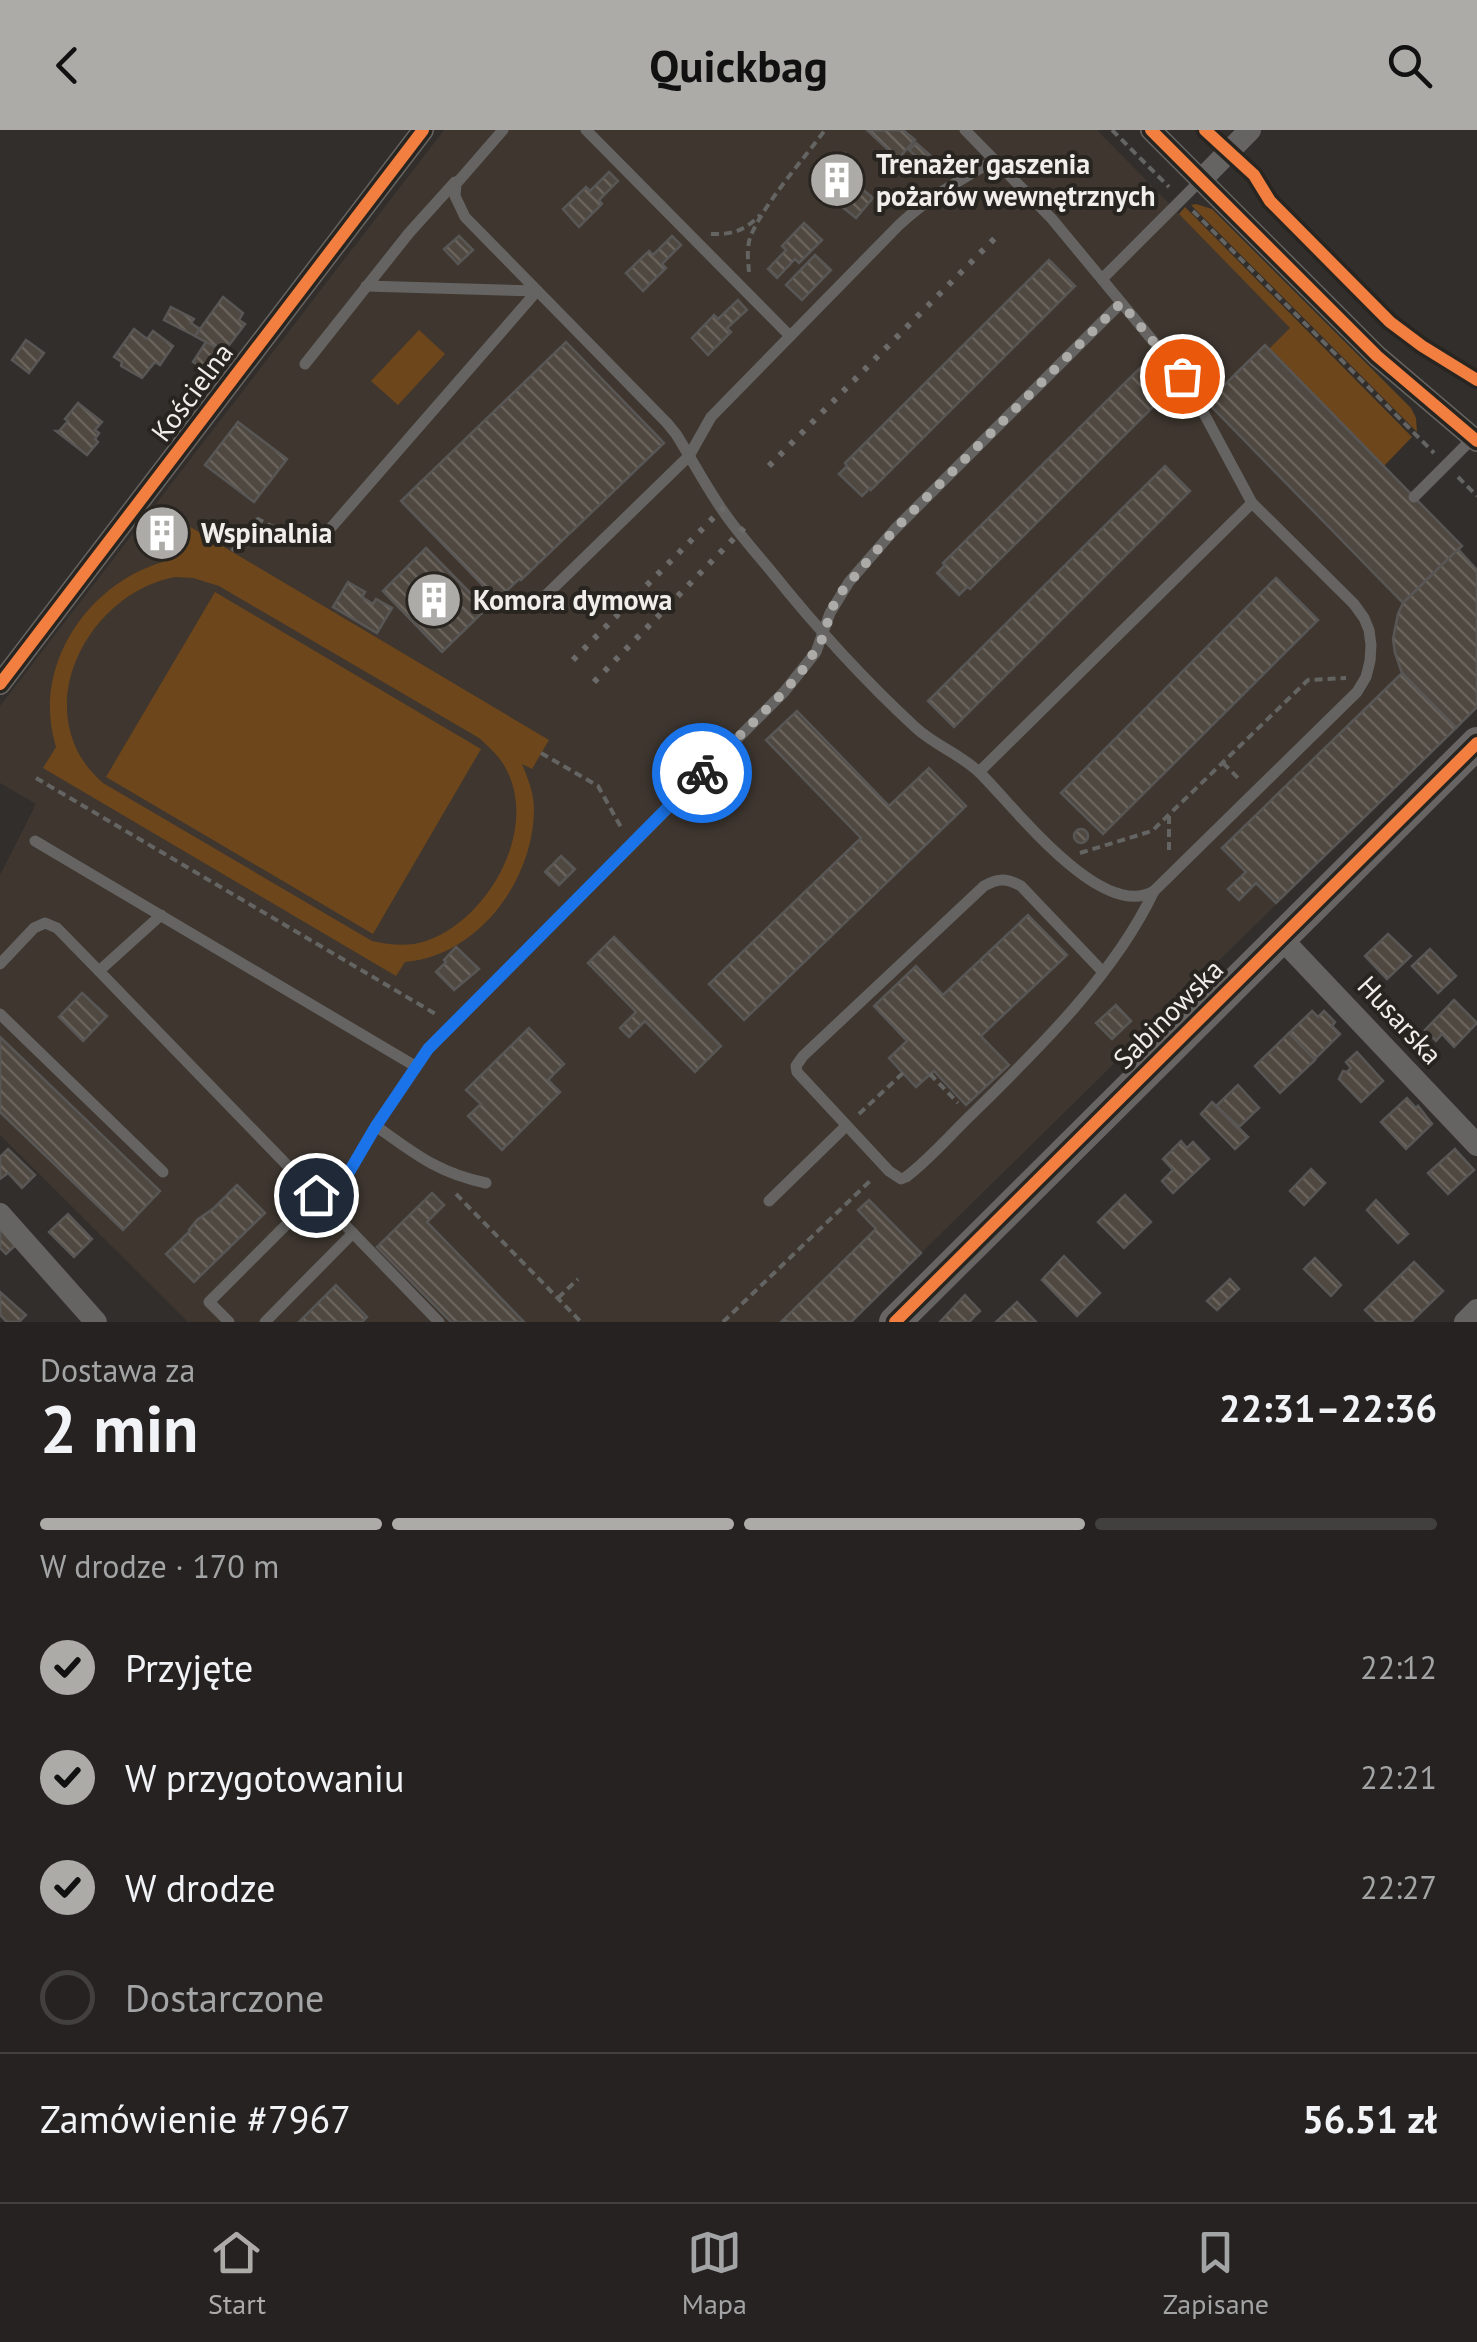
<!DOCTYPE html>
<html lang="pl">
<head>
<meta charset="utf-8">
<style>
  :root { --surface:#252221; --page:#2d2a2a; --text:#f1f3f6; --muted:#a3a4a5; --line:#423f3f; --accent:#adaba8 }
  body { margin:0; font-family:"PT Sans",sans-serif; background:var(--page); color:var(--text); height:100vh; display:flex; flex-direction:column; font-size:38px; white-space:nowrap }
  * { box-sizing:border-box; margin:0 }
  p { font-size:32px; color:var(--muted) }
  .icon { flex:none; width:55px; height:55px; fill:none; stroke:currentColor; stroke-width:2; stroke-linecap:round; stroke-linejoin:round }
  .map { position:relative; height:1192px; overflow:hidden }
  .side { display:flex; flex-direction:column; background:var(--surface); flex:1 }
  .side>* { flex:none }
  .pin { position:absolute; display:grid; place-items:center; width:85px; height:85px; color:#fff; margin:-42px; border:5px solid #fff; border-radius:50%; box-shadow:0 2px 10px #0007 }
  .courier { position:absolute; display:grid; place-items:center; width:100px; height:100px; margin:-50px; border:8px solid #1a73e8; border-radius:50%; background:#fff; color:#222; box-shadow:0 2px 12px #0007 }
  .overview em { font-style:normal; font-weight:600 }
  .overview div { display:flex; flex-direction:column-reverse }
  .overview { display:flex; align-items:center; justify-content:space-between; height:170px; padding:0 40px }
  h1 { font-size:65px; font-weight:600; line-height:75px }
  .bar { display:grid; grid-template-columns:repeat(4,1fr); gap:15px 10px; align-content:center; height:120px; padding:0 40px }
  .bar i { height:12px; border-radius:8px; background:var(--line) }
  .bar .active { background:var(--accent) }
  .bar p { grid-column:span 4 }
  .line { display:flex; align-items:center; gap:25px; padding:0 40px; border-top:2px solid var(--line) }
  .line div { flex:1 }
  ol { padding:0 40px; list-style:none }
  li { display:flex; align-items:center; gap:30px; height:110px }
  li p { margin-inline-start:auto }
  li .icon { padding:10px; border-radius:50%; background:var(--accent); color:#111; stroke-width:4 }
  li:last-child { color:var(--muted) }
  li i { width:55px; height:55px; border:5px solid var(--line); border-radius:50% }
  header { display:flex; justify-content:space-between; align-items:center; height:130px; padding:0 40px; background:var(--accent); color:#111; font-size:45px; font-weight:600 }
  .tabs { display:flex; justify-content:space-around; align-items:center; height:140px; border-top:2px solid var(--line); background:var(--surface); font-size:28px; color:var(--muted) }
  .tabs a { display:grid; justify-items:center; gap:5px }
  .tabs .active { color:var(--accent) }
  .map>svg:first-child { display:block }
  .built { fill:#3e362f }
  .grass { fill:#6d461b; fill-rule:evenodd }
  .building { fill:url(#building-back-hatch); stroke:#595756; stroke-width:2.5 }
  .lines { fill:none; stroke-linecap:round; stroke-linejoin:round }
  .path { stroke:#646462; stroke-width:4; stroke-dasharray:8 5; stroke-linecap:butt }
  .lane { stroke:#656462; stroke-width:11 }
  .street { stroke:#656462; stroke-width:22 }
  .secondary { stroke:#676564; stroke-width:32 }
  .rail { stroke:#6d6b6a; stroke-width:6; stroke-dasharray:5 10; stroke-linecap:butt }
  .cycleway-casing { stroke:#282521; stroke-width:19 }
  .cycleway { stroke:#f27e40; stroke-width:12 }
  .done { stroke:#adaba8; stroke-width:10; stroke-dasharray:0 18 }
  .route { stroke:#1a73e8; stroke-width:12 }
  .labels { text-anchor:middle; stroke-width:8; stroke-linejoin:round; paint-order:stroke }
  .poi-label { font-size:28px; font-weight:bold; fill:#f0eeeb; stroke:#282521; text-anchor:start }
  .street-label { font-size:28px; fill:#f0eeeb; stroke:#282521 }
</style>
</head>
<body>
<header><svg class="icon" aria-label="back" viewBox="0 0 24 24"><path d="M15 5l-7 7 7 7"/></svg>Quickbag<svg class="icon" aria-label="search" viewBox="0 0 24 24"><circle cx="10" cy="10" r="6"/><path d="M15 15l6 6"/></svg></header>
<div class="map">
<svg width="1477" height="1192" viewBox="0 0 1477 1192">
  <defs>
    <pattern id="building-back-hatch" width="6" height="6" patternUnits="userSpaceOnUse" patternTransform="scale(2.5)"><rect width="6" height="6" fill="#4f4840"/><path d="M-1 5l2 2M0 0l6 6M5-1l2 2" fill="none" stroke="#69635c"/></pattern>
  </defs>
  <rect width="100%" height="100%" fill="#312e2c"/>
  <path class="built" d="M444,0h653l194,198 -21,22 192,196 -4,4 19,20v137l-626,615h-663l-188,-187v-260l36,-71 -36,-21v-77z"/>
  <g class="grass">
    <path d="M1196,74l16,5 199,199 5,10 1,14 -226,-227z"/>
    <path d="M1185,77l227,230 -28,29 -115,-117 21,-21 -111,-114z"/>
    <path d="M419,200l26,24 -47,51 -27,-24z"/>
    <path d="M177,389l372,221 -17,29 -10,-5c6,15 12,29 12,45 0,71 -56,147 -129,153l-9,14 -353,-208 13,-21c-25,-80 31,-163 107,-185l-8,-7zM175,447l18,1 26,8 260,152c10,9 20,18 26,29 35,62 -17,153 -79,174 -18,6 -36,4 -54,0l-269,-158c-78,-67 -18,-189 72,-206z"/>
    <path d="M215,462l266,157 -108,185 -267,-157z"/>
  </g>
  <g class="building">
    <path d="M867,0h36l12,10 -17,19z"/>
    <path d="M916,13l30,26 -7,8 -30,-27z"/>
    <path d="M845,23l8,6 -11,14 31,25 -17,20 -38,-31z"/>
    <path d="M609,42l9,9 -19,19 3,4 -23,23 -16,-18 23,-22 4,4z"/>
    <path d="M804,93l18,17 -23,23 -4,-4 -18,19 -9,-9 18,-19 -4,-4z"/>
    <path d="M459,106l14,14 -15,14 -14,-15z"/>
    <path d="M672,106l9,9 -19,19 4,4 -23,23 -17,-18 23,-22 4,4z"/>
    <path d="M815,125l16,15 -29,30 -16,-15z"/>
    <path d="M1049,130l26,26 -204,204 -1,-2 -8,8 -23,-22 8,-8 -2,-3z"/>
    <path d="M223,167l20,16 -4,7 6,4 -21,28 -29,-16z"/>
    <path d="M738,170l9,10 -20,18 4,4 -23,23 -16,-17 22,-23 4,4z"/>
    <path d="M171,177l23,12 -3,4 9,6 -5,7 -31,-16z"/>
    <path d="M134,199l13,10 6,-8 20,15 -13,19 -5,-3 -13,16 -21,-12 1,-4 -8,-5z"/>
    <path d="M26,210l18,13 -15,20 -17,-13z"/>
    <path d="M206,212l17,9 -19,28 -6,-4 4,-7 -9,-6z"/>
    <path d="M566,212l98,101 -143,137 -2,-1 -22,21 -96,-99z"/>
    <path d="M1265,215l197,201 -59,57 -196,-201z"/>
    <path d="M1148,230l26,26 -204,203 -3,-2 -8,8 -22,-22 8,-8 -2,-2z"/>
    <path d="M78,273l24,19 -7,8 4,3 -4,6 3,3 -11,13 -31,-24h3l9,-10 -3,-2z"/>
    <path d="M238,292l49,37 -33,43 -49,-37z"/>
    <path d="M1165,336l25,25 -236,236 -26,-26z"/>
    <path d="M166,386l9,6 -18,29 -9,-6z"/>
    <path d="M426,418l60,61 -44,43 -59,-61z"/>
    <path d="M1458,419l19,21v137l-21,21 -54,-55 -7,-20 -2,-14 5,-25 5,-11z"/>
    <path d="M1276,448l42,42 -215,214 -42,-41z"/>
    <path d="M348,452l17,10 -3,5 11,7 3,-5 16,9 -15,25 -44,-26z"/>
    <path d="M1402,543l54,55 -180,175 -20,-20 -17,17 -11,-11 18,-17 -24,-24z"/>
    <path d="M797,581l92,95 40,-38 37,38 -222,214 -35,-36 152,-146 -95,-98z"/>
    <circle cx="1081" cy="706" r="7"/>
    <path d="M561,726l14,13 -16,16 -14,-13z"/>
    <path d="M1028,785l39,40 -86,81 28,29 -43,40 -32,-34 -18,16 -27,-29 18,-17 -33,-35 42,-40 27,29z"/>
    <path d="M1388,804l23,22 -24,23 -22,-23z"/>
    <path d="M614,807l107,109 -26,26 -50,-51 -16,16 -9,-9 16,-16 -48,-49z"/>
    <path d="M456,817l23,22 -25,21 -18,-18 10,-10 -2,-2z"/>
    <path d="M1430,819l26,27 -18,17 -26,-27z"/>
    <path d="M82,863l25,23 -24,25 -24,-24z"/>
    <path d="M1454,870l23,23 -23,24 -12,-13 -6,7 -11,-11z"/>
    <path d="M1116,875l15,16 -19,18 -16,-16z"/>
    <path d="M1312,881l6,6 6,-6 11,11 -3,4 8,8 -26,26 -25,-27z"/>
    <path d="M529,898l35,36 -16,16 12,12 -58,58 -34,-34 13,-12 -15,-14z"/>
    <path d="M1289,903l26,27 -35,33 -25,-27z"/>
    <path d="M0,907l160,154 -37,39 -123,-118z"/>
    <path d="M1357,922l26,29 -22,21 -22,-23 4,-8 4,1 4,-4 -5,-6z"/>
    <path d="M1238,955l21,23 -20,19 -23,-21z"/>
    <path d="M1407,968l9,10 2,-2 14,18 -26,25 -25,-27z"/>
    <path d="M1212,972l36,35 -13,12 -34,-35z"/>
    <path d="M1181,1011l6,7 6,-6 16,17 -36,34 -11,-12 11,-11 -10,-11z"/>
    <path d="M8,1019l27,26 -13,13 -14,-15 -8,6v-22z"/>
    <path d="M1455,1019l19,21 -26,24 -20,-21z"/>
    <path d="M1311,1039l14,14 -21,22 -14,-14z"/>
    <path d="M237,1055l28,28 -71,69 -28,-28 24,-23 -1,-1 8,-10 17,-12z"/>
    <path d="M432,1063l12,12 -17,17 97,100h-73l-74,-75z"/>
    <path d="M1125,1065l26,27 -27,26 -26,-26z"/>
    <path d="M869,1070l52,53 -70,69h-70l95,-93 -18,-19z"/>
    <path d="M1376,1070l32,34 -10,9 -31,-33z"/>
    <path d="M68,1084l24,25 -18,18 -25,-25z"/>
    <path d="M0,1093l19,19 -13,12 -6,-6z"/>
    <path d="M1064,1126l36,37 -23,23 -35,-36z"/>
    <path d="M1315,1128l26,27 -10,11 -27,-27z"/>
    <path d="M1414,1132l29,29 -32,31h-34l-12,-12z"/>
    <path d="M1230,1149l9,10 -22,21 -10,-9z"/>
    <path d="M336,1155l31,32 -5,5h-63z"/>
    <path d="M0,1162l26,23 -7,7h-12l-7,-7z"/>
    <path d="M965,1165l15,16 -11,11h-29z"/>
    <path d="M1017,1172l19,20h-40z"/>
  </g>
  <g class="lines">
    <g class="path">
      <path d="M1112,0l57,57"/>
      <path d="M1193,81l241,242"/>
      <path d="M711,104c22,1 34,-4 49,-19"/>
      <path d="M749,142c-1,-13 -3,-27 3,-39 15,-33 51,-73 73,-103"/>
      <path d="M1458,347l19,19"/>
      <path d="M232,421l26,-32 34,18 15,4"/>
      <path d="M541,623l57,33 24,43"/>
      <path d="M1223,633l18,18"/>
      <path d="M36,648l403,238"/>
      <path d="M1169,720v-35"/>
      <path d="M1080,723l72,-22 156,-151 38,-2"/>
      <path d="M930,944l28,29"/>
      <path d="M859,984l44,-41"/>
      <path d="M456,1064l125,128"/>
      <path d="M558,1168l20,-19"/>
      <path d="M723,1192l148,-142"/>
    </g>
    <g class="lane">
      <path d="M503,0l-47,54 -1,12 10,21 202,206 9,11c17,27 32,57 52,84 13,18 28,35 43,53 44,55 91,107 144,156 20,19 48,28 67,48 33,33 120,147 172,116l203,-199 9,-15 4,-16 1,-16 -2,-15 -5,-12 -10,-14 -102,-101 -65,-121 -135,-163 -87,-89"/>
      <path d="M586,0l204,206"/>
      <path d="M1102,149l99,-99"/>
      <path d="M366,156l171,5"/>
      <path d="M305,234l104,-131 46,-51"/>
      <path d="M1414,367l59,-59"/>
      <path d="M322,408l215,-247"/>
      <path d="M541,470l148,-144 22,-39 188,-192c29,-27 61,-45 96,-65"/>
      <path d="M979,642l273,-269"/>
      <path d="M35,711l380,225"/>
      <path d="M161,785l-62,56 340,351"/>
      <path d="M0,834l34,-36 11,-5 12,5 42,43"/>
      <path d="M1102,841l-81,-85c-14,-8 -23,-8 -37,0l-181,170 -7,10 1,6 92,99 12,8 5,-2c24,-18 45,-43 67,-64 65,-64 142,-139 181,-222"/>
      <path d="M0,884l163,158"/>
      <path d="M376,996c39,28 62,47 110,57"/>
      <path d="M769,1071l77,-75"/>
      <path d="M328,1078l48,-82 52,-77 356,-357 32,-40 14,-39 19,-31 46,-53 226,-226"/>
      <path d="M229,1192l-20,-20 107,-107"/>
      <path d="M265,1192l88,-89"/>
    </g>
    <g class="street">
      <path d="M1151,0l226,226 100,85"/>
      <path d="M1201,50l49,-50"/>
      <path d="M0,554l423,-554"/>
      <path d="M1280,807l197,208"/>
      <path d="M0,1084l96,108"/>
      <path d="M1465,1192l12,-12"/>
    </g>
    <path class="secondary" d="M895,1192l582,-579"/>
    <g class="rail">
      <path d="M769,336l228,-230"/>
      <path d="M573,530l153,-155"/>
      <path d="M594,552l152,-156"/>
    </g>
    <g class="cycleway-casing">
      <g id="cycleway">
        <path d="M1151,0l226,226 100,85"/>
        <path d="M1205,0l49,45 16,26 120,121 32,24 55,34"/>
        <path d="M0,554l423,-554"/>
        <path d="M895,1192l582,-579"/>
      </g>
    </g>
    <use href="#cycleway" class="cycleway"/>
  </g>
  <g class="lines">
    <path class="done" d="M702,643l82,-81 21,-25 19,-31 6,-23 8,-17 57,-67 226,-226 61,73"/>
    <path class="route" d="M316,1065l12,13 48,-82 52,-77 274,-276"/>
  </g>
  <defs>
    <g id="building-disc" transform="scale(2.875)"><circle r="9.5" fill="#adaba8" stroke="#282521"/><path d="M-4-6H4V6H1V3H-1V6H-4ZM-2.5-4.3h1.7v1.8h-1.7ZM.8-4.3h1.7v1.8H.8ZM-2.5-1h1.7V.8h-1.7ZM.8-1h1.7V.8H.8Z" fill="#fff"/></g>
  </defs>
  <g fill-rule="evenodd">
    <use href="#building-disc" x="837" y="50"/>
    <use href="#building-disc" x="162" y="403"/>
    <use href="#building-disc" x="434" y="470"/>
  </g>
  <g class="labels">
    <g class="poi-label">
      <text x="876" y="44">Trenażer gaszenia<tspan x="876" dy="32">pożarów wewnętrznych</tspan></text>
      <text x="201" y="413">Wspinalnia</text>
      <text x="473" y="480">Komora dymowa</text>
    </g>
    <g class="street-label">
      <text transform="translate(192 262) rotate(-53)" y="10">Kościelna</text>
      <text transform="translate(1168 884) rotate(-45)" y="10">Sabinowska</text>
      <text transform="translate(1400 890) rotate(47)" y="10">Husarska</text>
    </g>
  </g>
</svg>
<div class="pin" style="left:1182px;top:246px;background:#ea580c"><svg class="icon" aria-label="bag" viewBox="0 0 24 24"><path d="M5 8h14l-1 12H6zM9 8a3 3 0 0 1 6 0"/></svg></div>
<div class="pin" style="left:316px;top:1065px;background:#1f2937"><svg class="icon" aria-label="home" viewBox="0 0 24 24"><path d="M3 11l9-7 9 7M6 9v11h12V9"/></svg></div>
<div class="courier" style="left:702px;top:643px"><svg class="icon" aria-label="bike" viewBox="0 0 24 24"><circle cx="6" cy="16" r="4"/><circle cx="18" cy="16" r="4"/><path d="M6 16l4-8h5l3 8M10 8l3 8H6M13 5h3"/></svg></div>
</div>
<section class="side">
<div class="overview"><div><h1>2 min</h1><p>Dostawa za</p></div><em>22:31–22:36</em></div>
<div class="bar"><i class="active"></i><i class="active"></i><i class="active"></i><i></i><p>W drodze · 170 m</p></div>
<ol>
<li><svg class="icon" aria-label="check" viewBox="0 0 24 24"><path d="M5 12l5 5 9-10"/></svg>Przyjęte<p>22:12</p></li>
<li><svg class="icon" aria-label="check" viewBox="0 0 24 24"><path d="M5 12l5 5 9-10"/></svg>W przygotowaniu<p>22:21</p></li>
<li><svg class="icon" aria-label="check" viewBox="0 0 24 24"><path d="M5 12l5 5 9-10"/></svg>W drodze<p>22:27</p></li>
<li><i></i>Dostarczone</li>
</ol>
<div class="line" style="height:130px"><div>Zamówienie #7967</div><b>56.51 zł</b></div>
</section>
<nav class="tabs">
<a class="active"><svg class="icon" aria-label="home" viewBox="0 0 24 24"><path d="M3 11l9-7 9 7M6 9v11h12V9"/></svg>Start</a>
<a><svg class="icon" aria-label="map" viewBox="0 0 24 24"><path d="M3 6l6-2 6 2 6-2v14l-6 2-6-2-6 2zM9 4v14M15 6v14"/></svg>Mapa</a>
<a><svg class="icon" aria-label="saved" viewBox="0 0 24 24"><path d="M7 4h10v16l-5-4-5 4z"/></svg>Zapisane</a>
</nav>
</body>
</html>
